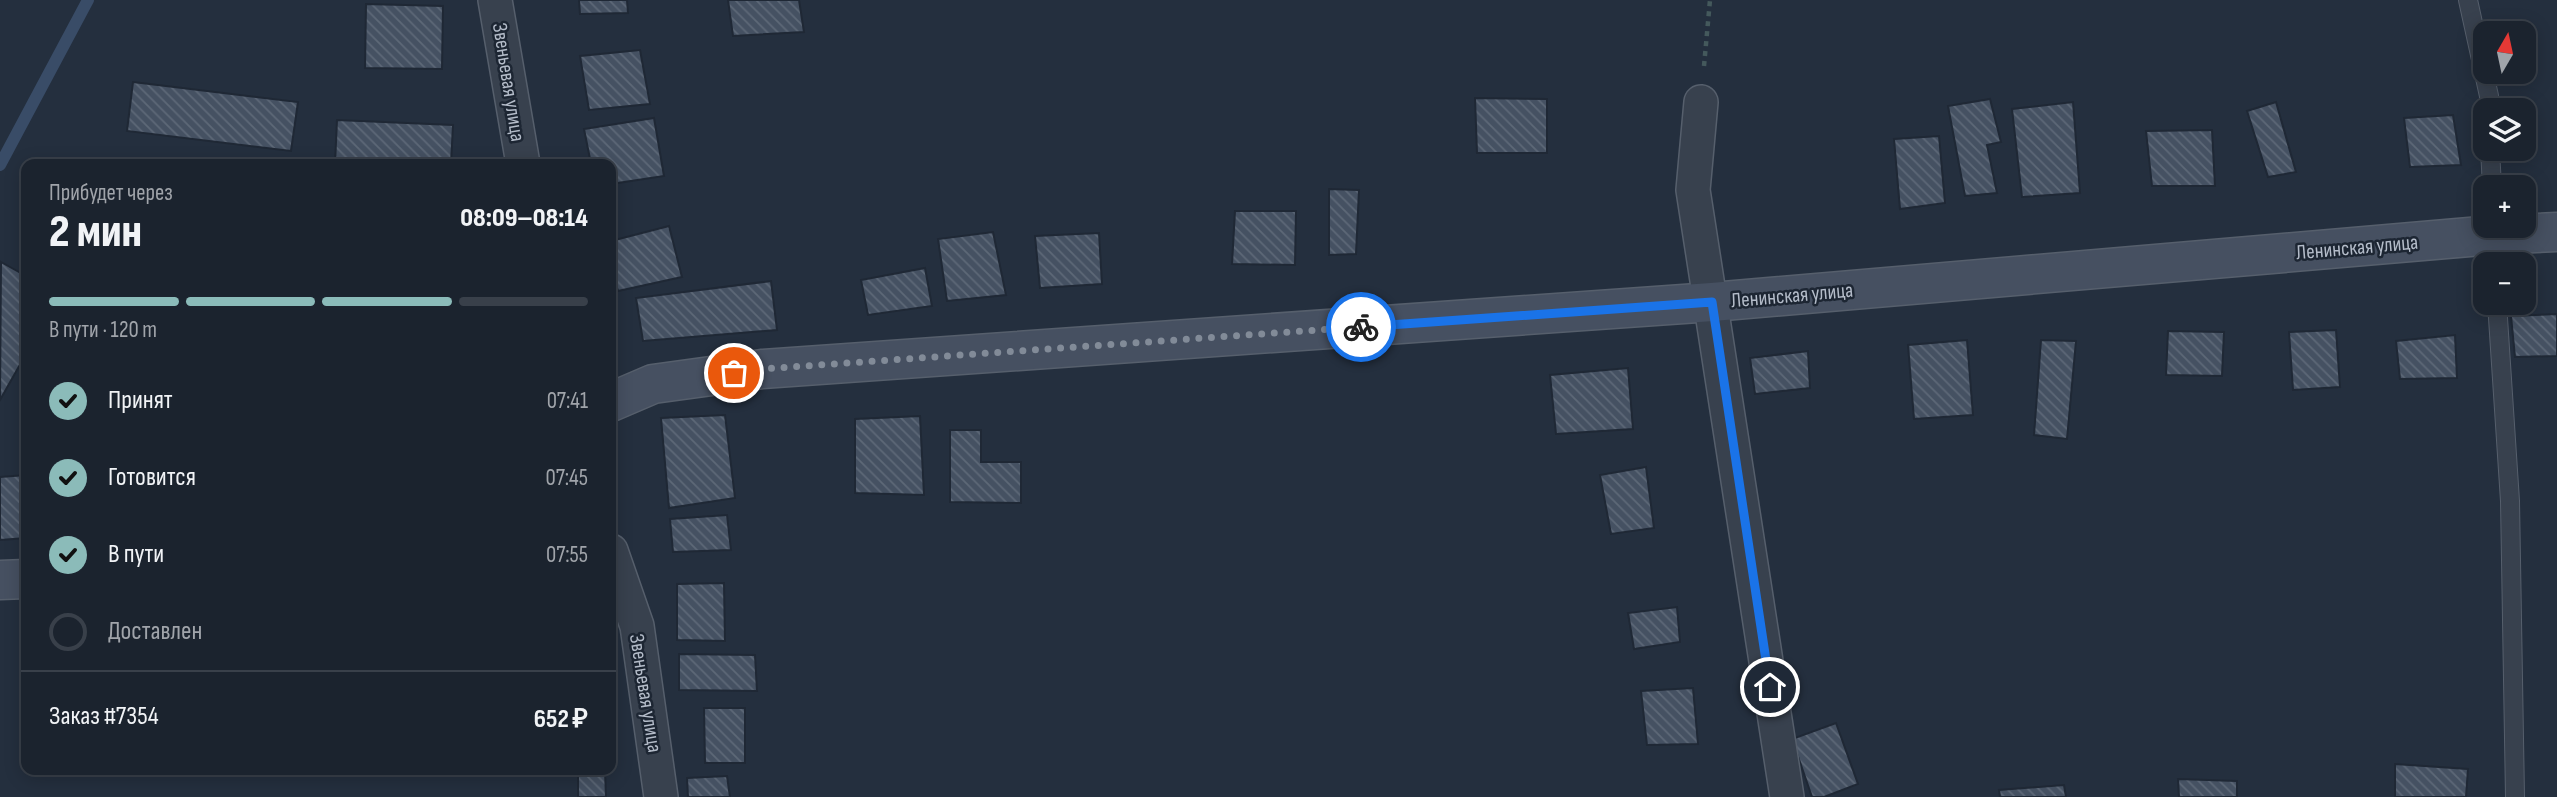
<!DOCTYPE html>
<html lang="ru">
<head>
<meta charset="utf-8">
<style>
  :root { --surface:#1b232e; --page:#282f3a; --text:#f1f3f6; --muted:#a0a4aa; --line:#39404a; --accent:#8bbbb9 }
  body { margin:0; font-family:"Sofia Sans Condensed",sans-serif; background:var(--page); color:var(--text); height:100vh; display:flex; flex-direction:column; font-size:26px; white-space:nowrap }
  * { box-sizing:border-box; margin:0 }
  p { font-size:23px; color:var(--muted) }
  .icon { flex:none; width:38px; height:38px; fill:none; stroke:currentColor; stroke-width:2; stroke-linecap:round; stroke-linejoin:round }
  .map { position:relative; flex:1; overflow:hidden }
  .details { position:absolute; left:21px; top:159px; width:595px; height:616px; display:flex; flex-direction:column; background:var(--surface); border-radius:14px; box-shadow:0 4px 18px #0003,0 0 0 2px var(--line) }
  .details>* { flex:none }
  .needle { width:46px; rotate:9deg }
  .controls { position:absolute; left:2473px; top:21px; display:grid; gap:14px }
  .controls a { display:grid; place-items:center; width:63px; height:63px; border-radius:14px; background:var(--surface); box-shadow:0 4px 18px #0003,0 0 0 2px var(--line); font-size:35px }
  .pin { position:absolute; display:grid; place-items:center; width:60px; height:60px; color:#fff; margin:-30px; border:4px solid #fff; border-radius:50%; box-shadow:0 2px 7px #0007 }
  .courier { position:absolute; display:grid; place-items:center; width:70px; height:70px; margin:-35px; border:5px solid #1a73e8; border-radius:50%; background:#fff; color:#222; box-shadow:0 2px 9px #0007 }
  .headline em { font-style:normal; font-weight:800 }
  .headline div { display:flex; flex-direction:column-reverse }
  .headline { display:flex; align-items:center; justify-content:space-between; height:119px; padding:0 28px }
  h1 { font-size:46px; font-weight:800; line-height:52px }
  .bar { display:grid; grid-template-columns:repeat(4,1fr); gap:10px 7px; align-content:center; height:84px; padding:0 28px }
  .bar i { height:9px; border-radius:5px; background:var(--line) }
  .bar .active { background:var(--accent) }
  .bar p { grid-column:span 4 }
  .line { display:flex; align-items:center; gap:18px; padding:0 28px; border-top:2px solid var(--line) }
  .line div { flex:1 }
  ol { padding:0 28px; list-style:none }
  li { display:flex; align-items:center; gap:21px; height:77px }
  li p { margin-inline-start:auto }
  li .icon { padding:7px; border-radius:50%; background:var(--accent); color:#111; stroke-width:4 }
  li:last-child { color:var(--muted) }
  li i { width:38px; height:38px; border:4px solid var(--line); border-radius:50% }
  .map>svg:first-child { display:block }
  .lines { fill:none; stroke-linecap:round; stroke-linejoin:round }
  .stream { stroke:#394c67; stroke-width:12 }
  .building { fill:url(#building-back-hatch); stroke:#1f2835; stroke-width:2 }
  .lane-casing { stroke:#565f6c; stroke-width:20 }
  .street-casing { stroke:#565f6c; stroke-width:36 }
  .secondary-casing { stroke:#565f6c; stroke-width:41 }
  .path { stroke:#44595c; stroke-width:4.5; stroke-dasharray:5 5; stroke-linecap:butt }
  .lane { stroke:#38414e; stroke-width:18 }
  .street { stroke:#38414e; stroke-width:33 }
  .secondary { stroke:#465061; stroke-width:38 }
  .done { stroke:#828b98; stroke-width:7; stroke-dasharray:0 12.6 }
  .route { stroke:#1a73e8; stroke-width:9 }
  .labels { text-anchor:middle; stroke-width:5; stroke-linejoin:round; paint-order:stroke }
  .street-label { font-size:21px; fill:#b4bcc9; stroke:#1d2633 }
</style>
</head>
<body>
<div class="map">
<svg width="2557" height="797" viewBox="0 0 2557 797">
  <defs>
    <pattern id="building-back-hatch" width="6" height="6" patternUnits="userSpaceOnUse" patternTransform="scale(1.75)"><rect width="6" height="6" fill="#455162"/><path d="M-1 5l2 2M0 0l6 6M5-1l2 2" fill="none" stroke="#5d6877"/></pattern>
  </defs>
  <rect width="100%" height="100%" fill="#242f3e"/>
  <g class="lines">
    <path class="stream" d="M0,165l88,-165"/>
  </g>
  <g class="building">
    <path d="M579,0h48l1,13 -48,1z"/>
    <path d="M728,0h71l5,32 -71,4z"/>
    <path d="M366,4l77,2 -1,63 -77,-1z"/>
    <path d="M640,50l10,54 -61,6 -9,-54z"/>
    <path d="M133,82l165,20 -7,49 -164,-20z"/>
    <path d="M1475,98l72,1v54h-70z"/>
    <path d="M1990,99l11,43 -14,3 10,48 -32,3 -17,-90z"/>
    <path d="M2073,102l7,91 -58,4 -10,-88z"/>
    <path d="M2276,102l20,70 -28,5 -21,-66z"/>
    <path d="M2453,115l8,50 -51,2 -6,-49z"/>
    <path d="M654,118l10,58 -53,8v-20h-20l-7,-35z"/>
    <path d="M337,120l116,5 -2,39h-116z"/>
    <path d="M2212,130l3,56h-63l-6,-55z"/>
    <path d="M1939,136l6,67 -45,6 -6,-70z"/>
    <path d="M1329,189l30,1 -3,64 -27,1z"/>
    <path d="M1235,211h61l-1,54 -63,-1z"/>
    <path d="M669,226l13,51 -64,14 -7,-23v-27z"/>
    <path d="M993,232l13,63 -59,6 -9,-62z"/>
    <path d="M1099,233l3,51 -62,4 -5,-52z"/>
    <path d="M1,262l25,14v78l-26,46z"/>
    <path d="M925,268l7,38 -64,9 -7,-35z"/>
    <path d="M771,281l6,49 -134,11 -7,-43z"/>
    <path d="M2557,314v42l-42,1 -4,-41z"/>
    <path d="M2336,330l4,57 -47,3 -4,-58z"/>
    <path d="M2168,331l56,1 -2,44 -56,-1z"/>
    <path d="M2455,335l2,43 -57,1 -4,-38z"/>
    <path d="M1967,340l6,75 -59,4 -6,-74z"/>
    <path d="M2041,340l35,1 -9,98 -33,-4z"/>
    <path d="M1808,351l2,37 -55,6 -5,-36z"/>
    <path d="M1628,368l5,61 -77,5 -6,-59z"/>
    <path d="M725,415l10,83 -66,10 -8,-90z"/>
    <path d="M920,416l4,79 -69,-2v-74z"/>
    <path d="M950,430h31v32h40v41l-71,-1z"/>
    <path d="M1646,467l8,61 -43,6 -11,-59z"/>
    <path d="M26,475v63l-26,2v-63z"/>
    <path d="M727,515l4,35 -58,2 -3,-33z"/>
    <path d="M724,583l1,58 -48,-1v-56z"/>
    <path d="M1677,607l3,35 -46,7 -6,-36z"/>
    <path d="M679,654l76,1 2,36 -78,-1z"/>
    <path d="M1693,688l5,56 -51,1 -6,-54z"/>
    <path d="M704,708h41v55h-40z"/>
    <path d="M1836,723l22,61 -34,13h-12l-20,-58z"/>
    <path d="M2395,764l73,5 -2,28h-71z"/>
    <path d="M578,770h27l1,27h-28z"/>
    <path d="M727,776l3,21h-42l-1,-19z"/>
    <path d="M2178,779l59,2v16h-58z"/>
    <path d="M2064,785l2,12h-66l-1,-7z"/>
  </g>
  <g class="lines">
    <g class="lane-casing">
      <g id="lane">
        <path d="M2468,0l21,96v14"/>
        <path d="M2490,149l2,38"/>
        <path d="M2493,233l2,31"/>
        <path d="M2497,303l13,198 5,296"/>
      </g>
    </g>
    <g class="street-casing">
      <g id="street">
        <path d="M495,0l28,164"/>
        <path d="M1701,102l-8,88 94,607"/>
        <path d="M611,551l26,75 24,171"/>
      </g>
    </g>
    <g class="secondary-casing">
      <g id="secondary">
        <path d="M611,402l42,-18 109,-15 950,-67 781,-67 64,-3"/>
        <path d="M0,580l26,-1"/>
      </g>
    </g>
    <path class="path" d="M1704,66l6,-66"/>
    <use href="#lane" class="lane"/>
    <use href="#street" class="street"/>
    <use href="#secondary" class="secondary"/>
  </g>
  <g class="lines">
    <path class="done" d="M734,373l28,-4 599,-42"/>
    <path class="route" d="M1361,327l351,-25 58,385"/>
  </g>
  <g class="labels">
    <g class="street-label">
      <text transform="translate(509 82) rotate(81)" y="7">Звеньевая улица</text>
      <text transform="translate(2357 247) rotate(-5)" y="7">Ленинская улица</text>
      <text transform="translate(1792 295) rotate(-5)" y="7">Ленинская улица</text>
      <text transform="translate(646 693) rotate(81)" y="7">Звеньевая улица</text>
    </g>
  </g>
</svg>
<div class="controls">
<a><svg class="needle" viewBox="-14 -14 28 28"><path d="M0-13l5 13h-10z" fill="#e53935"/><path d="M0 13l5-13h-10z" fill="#a0a4aa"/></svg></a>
<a><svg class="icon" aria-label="layers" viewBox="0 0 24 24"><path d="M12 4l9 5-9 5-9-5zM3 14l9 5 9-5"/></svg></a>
<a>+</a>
<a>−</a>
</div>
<div class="pin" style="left:734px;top:373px;background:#ea580c"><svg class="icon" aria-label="bag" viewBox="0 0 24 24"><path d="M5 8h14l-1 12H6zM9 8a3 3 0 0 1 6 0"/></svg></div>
<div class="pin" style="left:1770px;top:687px;background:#1f2937"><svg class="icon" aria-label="home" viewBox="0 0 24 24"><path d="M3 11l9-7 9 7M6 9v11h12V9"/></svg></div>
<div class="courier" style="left:1361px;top:327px"><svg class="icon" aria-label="bike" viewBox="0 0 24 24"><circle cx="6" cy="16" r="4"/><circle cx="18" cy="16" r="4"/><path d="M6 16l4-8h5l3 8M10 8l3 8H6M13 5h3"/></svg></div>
<section class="details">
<div class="headline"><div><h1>2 мин</h1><p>Прибудет через</p></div><em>08:09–08:14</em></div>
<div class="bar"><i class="active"></i><i class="active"></i><i class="active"></i><i></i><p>В пути · 120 m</p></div>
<ol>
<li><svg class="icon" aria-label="check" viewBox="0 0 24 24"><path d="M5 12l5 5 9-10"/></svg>Принят<p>07:41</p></li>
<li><svg class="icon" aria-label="check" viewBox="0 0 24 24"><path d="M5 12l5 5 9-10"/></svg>Готовится<p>07:45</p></li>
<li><svg class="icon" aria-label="check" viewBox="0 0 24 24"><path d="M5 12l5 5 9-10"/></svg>В пути<p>07:55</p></li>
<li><i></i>Доставлен</li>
</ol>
<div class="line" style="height:91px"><div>Заказ #7354</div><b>652 ₽</b></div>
</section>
</div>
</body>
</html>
